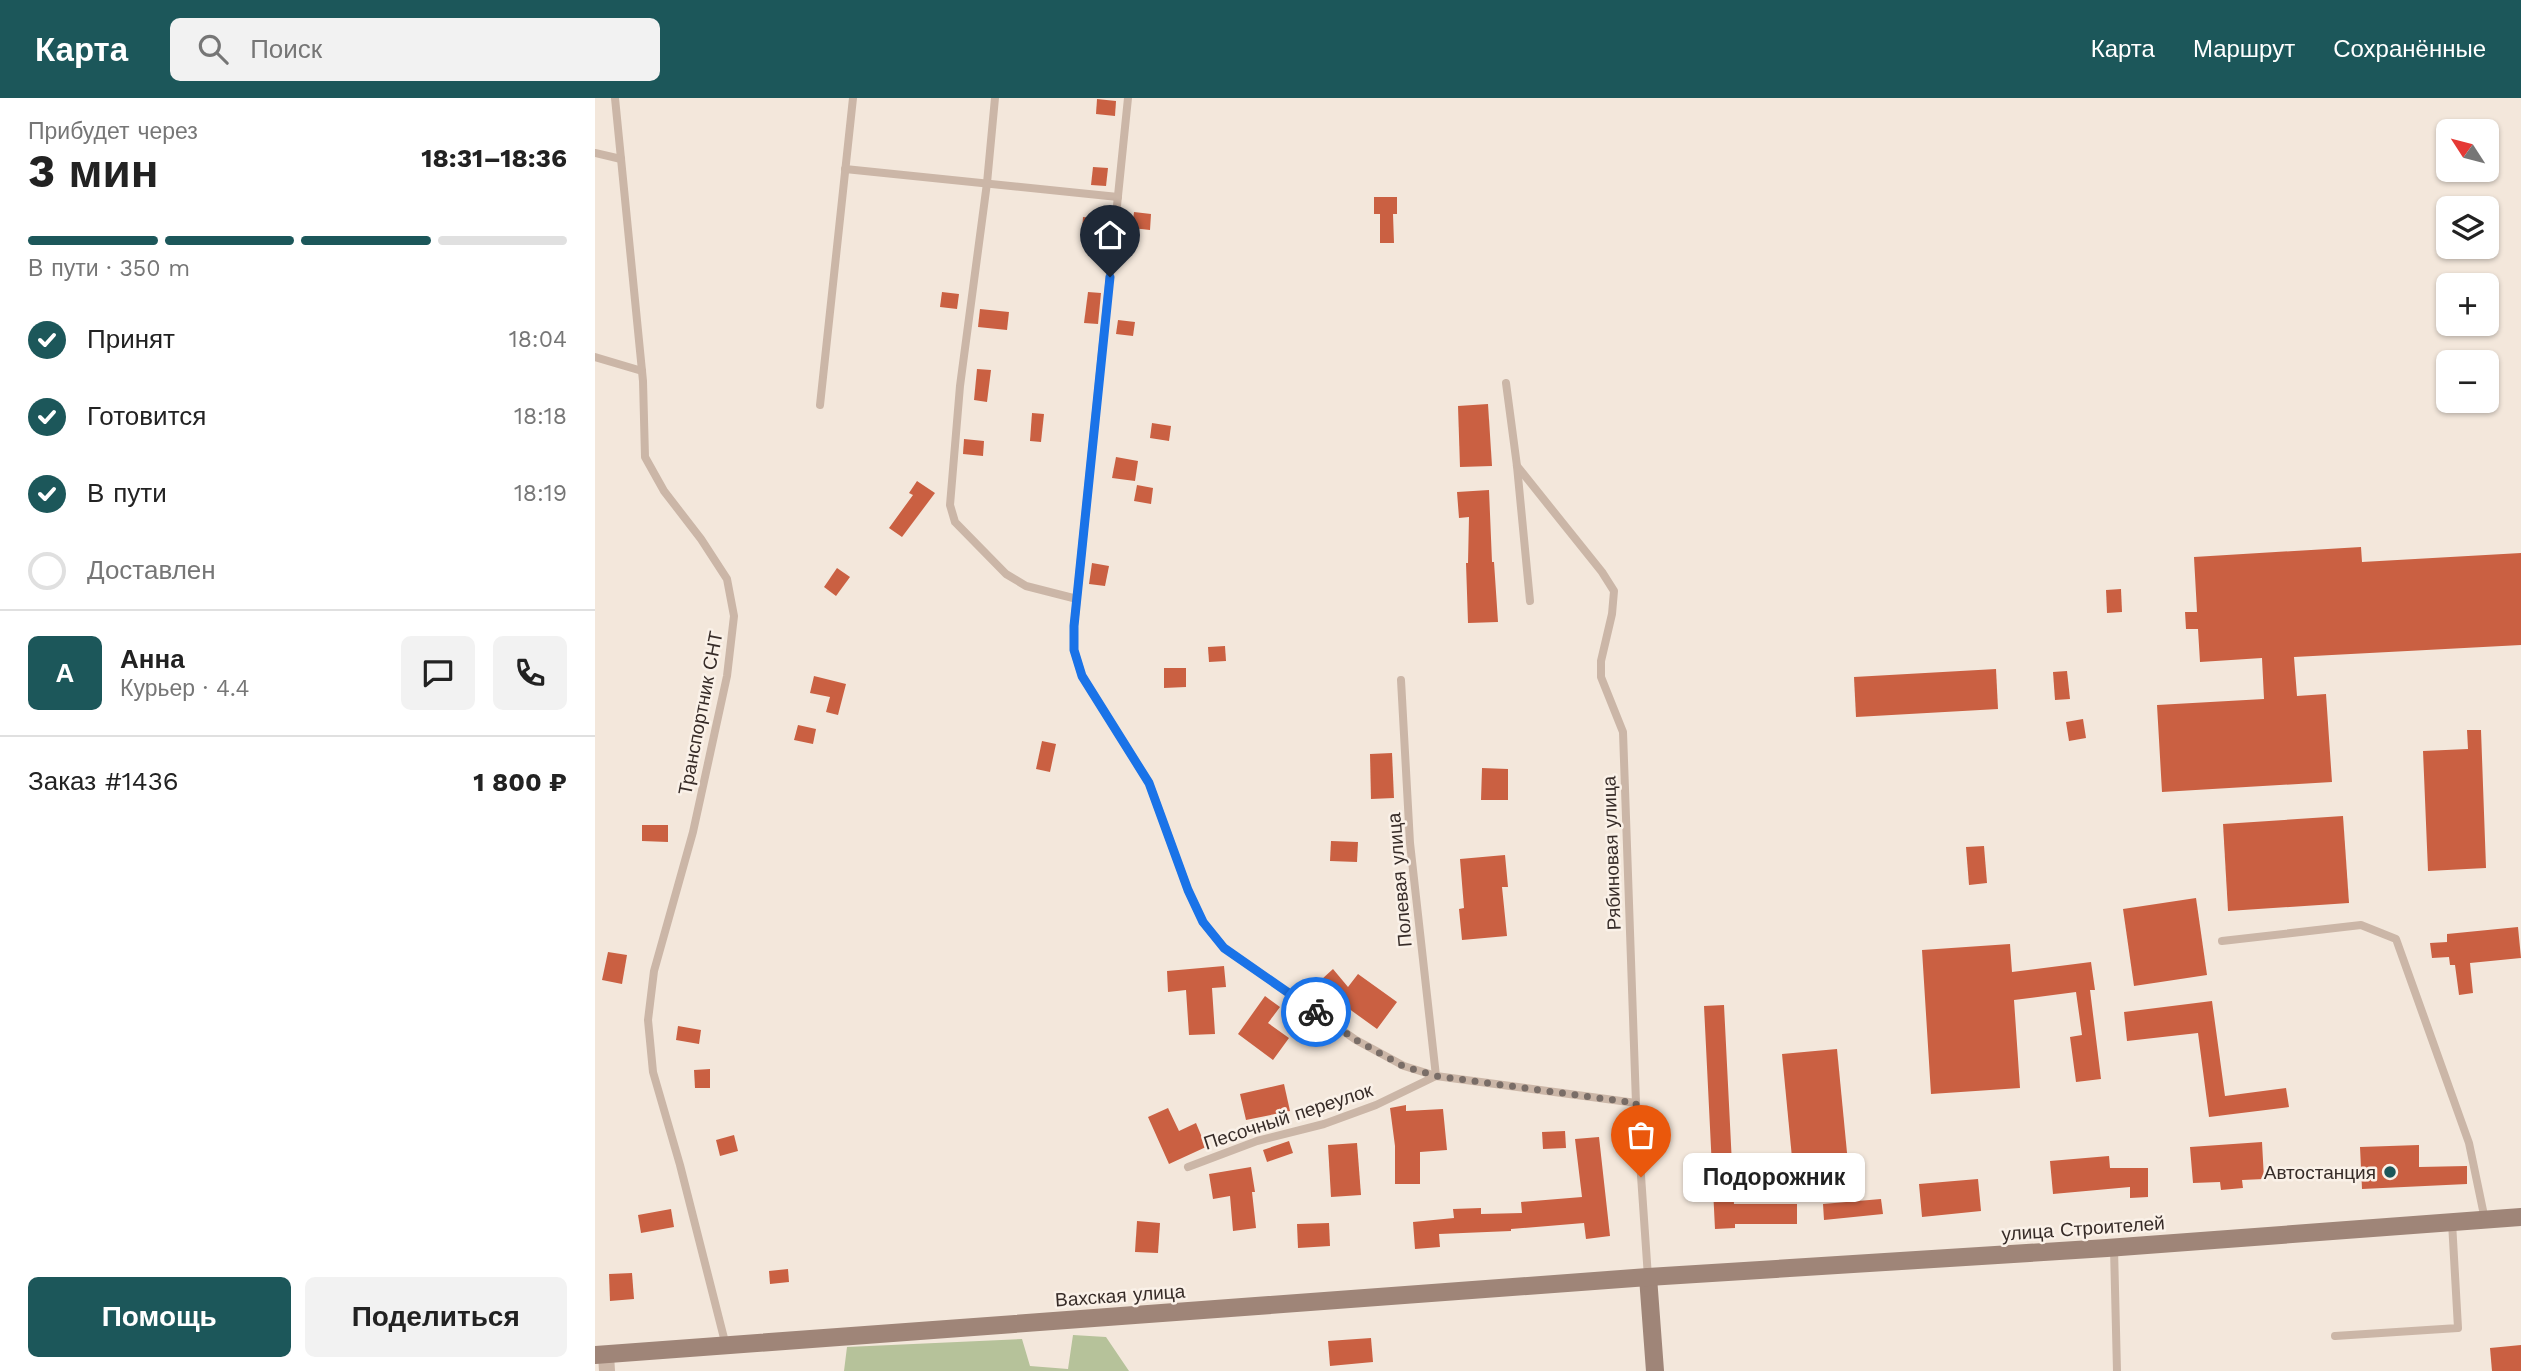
<!DOCTYPE html>
<html lang="ru">
<head>
<meta charset="utf-8">
<style>
  :root { --surface:#fff; --page:#f2f2f2; --text:#222; --muted:#767676; --line:#e0e0e0; --accent:#1c575a }
  body { margin:0; font-family:"Work Sans",sans-serif; background:var(--page); color:var(--text); height:100vh; display:flex; flex-direction:column; font-size:26px; white-space:nowrap }
  * { box-sizing:border-box; margin:0 }
  p { font-size:23px; color:var(--muted) }
  .icon { flex:none; width:38px; height:38px; fill:none; stroke:currentColor; stroke-width:2; stroke-linecap:round; stroke-linejoin:round }
  .map { position:relative; flex:1; overflow:hidden }
  .sheet { display:flex; flex-direction:column; background:var(--surface); width:595px }
  .sheet>* { flex:none }
  .needle { width:46px; rotate:306deg }
  .buttons { position:absolute; left:1841px; top:21px; display:grid; gap:14px }
  .buttons a { display:grid; place-items:center; width:63px; height:63px; border-radius:10px; background:var(--surface); box-shadow:0 2px 5px #0004; font-size:35px }
  .pin { position:absolute; display:grid; place-items:center; width:60px; height:60px; color:#fff; margin:-72px -30px; border-radius:50% 50% 50% 0; rotate:-45deg; box-shadow:0 0 7px #0007 }
  .pin .icon { rotate:45deg }
  .courier { position:absolute; display:grid; place-items:center; width:70px; height:70px; margin:-35px; border:5px solid #1a73e8; border-radius:50%; background:#fff; color:#222; box-shadow:0 2px 9px #0007 }
  .bubble { position:absolute; height:49px; border-radius:10px; background:var(--surface); box-shadow:0 2px 5px #0004; font-size:23px; font-weight:700; line-height:49px; text-align:center }
  .overview em { font-style:normal; font-weight:700 }
  .overview div { display:flex; flex-direction:column-reverse }
  .overview { display:flex; align-items:center; justify-content:space-between; height:119px; padding:0 28px }
  h1 { font-size:46px; font-weight:700; line-height:52px }
  .bar { display:grid; grid-template-columns:repeat(4,1fr); gap:10px 7px; align-content:center; height:84px; padding:0 28px }
  .bar i { height:9px; border-radius:5px; background:var(--line) }
  .bar .current { background:var(--accent) }
  .bar p { grid-column:span 4 }
  .line { display:flex; align-items:center; gap:18px; padding:0 28px; border-top:2px solid var(--line) }
  .line div { flex:1 }
  .round { display:grid; place-items:center; flex:none; width:74px; height:74px; border-radius:10px; background:var(--page) }
  ol { padding:0 28px; list-style:none }
  li { display:flex; align-items:center; gap:21px; height:77px }
  li p { margin-inline-start:auto }
  li .icon { padding:7px; border-radius:50%; background:var(--accent); color:#fff; stroke-width:4 }
  li:last-child { color:var(--muted) }
  li i { width:38px; height:38px; border:4px solid var(--line); border-radius:50% }
  .primary-button { display:flex; gap:14px; margin-top:auto; padding:14px 28px }
  .primary-button a { flex:1; height:80px; border-radius:10px; background:var(--accent); color:#fff; font-size:28px; font-weight:700; line-height:80px; text-align:center }
  .primary-button a+a { background:var(--page); color:var(--text) }
  header { display:flex; align-items:center; gap:42px; box-sizing:border-box; height:98px; padding:0 35px; background:var(--accent); color:#fff }
  header strong { font-size:33px }
  nav { display:flex; gap:38px; margin-inline-start:auto; font-size:24px }
  .search { width:490px; height:63px; background:var(--page); display:flex; align-items:center; gap:18px; box-sizing:border-box; padding:0 24px; border-radius:10px; color:var(--muted); font-size:26px }
  main { display:flex; flex:1; min-height:0 }
  .map>svg:first-child { display:block }
  .green { fill:#b6c29a }
  .building { fill:#ca6042 }
  .lines { fill:none; stroke-linecap:round; stroke-linejoin:round }
  .lane { stroke:#cbb6a7; stroke-width:8 }
  .street { stroke:#cbb6a7; stroke-width:16 }
  .secondary { stroke:#9f8578; stroke-width:18 }
  .done { stroke:#796d67; stroke-width:7; stroke-dasharray:0 12.6 }
  .route { stroke:#1a73e8; stroke-width:9 }
  .poi-dot { fill:#1c575a; stroke:#faf1e8; stroke-width:2.5 }
  .labels { text-anchor:middle; stroke-width:5; stroke-linejoin:round; paint-order:stroke }
  .street-label { font-size:19px; fill:#372c28; stroke:#faf1e8 }
  .poi-label { font-size:19px; fill:#372c28; stroke:#faf1e8; text-anchor:end }
</style>
</head>
<body>
<header>
<strong>Карта</strong>
<div class="search"><svg class="icon" aria-label="search" viewBox="0 0 24 24"><circle cx="10" cy="10" r="6"/><path d="M15 15l6 6"/></svg>Поиск</div>
<nav><a>Карта</a><a>Маршрут</a><a>Сохранённые</a></nav>
</header>
<main>
<section class="sheet">
<div class="overview"><div><h1>3 мин</h1><p>Прибудет через</p></div><em>18:31–18:36</em></div>
<div class="bar"><i class="current"></i><i class="current"></i><i class="current"></i><i></i><p>В пути · 350 m</p></div>
<ol>
<li><svg class="icon" aria-label="check" viewBox="0 0 24 24"><path d="M5 12l5 5 9-10"/></svg>Принят<p>18:04</p></li>
<li><svg class="icon" aria-label="check" viewBox="0 0 24 24"><path d="M5 12l5 5 9-10"/></svg>Готовится<p>18:18</p></li>
<li><svg class="icon" aria-label="check" viewBox="0 0 24 24"><path d="M5 12l5 5 9-10"/></svg>В пути<p>18:19</p></li>
<li><i></i>Доставлен</li>
</ol>
<div class="line" style="height:126px"><b class="round" style="background:var(--accent);color:#fff">А</b><div><b>Анна</b><p>Курьер · 4.4</p></div><a class="round"><svg class="icon" aria-label="chat" viewBox="0 0 24 24"><path d="M4 5h16v11H9l-5 4z"/></svg></a><a class="round"><svg class="icon" aria-label="phone" viewBox="0 0 24 24"><path d="M5 4h4l2 5-3 2q2 4 5 5l2-3 5 2v4C11 20 4 13 5 4z"/></svg></a></div>
<div class="line" style="height:91px"><div>Заказ #1436</div><b>1 800 ₽</b></div>
<div class="primary-button"><a>Помощь</a><a>Поделиться</a></div>
</section>
<div class="map">
<svg width="1926" height="1273" viewBox="0 0 1926 1273">
  <rect width="100%" height="100%" fill="#f3e7db"/>
  <path class="green" d="M478,1237l33,2 23,34h-285l3,-24 175,-8 8,27 38,3z"/>
  <g class="building">
    <path d="M502,1l19,2 -1,15 -19,-2z"/>
    <path d="M498,69l15,1 -2,18 -15,-1z"/>
    <path d="M779,99h23v17h-4l1,29h-14v-29h-6z"/>
    <path d="M539,114l17,2 -1,16 -18,-2z"/>
    <path d="M488,119l21,2 -2,15 -20,-3z"/>
    <path d="M347,194l17,2 -2,15 -17,-2z"/>
    <path d="M493,194l13,1 -3,31 -14,-1z"/>
    <path d="M385,211l29,3 -2,18 -29,-3z"/>
    <path d="M523,222l17,2 -2,14 -17,-2z"/>
    <path d="M382,271l14,1 -4,32 -13,-2z"/>
    <path d="M893,306l4,62 -32,1 -2,-61z"/>
    <path d="M437,315l12,1 -3,28 -11,-1z"/>
    <path d="M557,325l19,3 -2,15 -19,-3z"/>
    <path d="M369,341l20,2 -1,15 -20,-2z"/>
    <path d="M521,359l22,4 -3,20 -23,-3z"/>
    <path d="M322,383l18,12 -33,44 -13,-9 24,-33 -4,-2z"/>
    <path d="M542,387l16,3 -2,16 -17,-3z"/>
    <path d="M894,392l3,72h2l4,60 -30,1 -2,-60h2l1,-46 -10,1 -2,-26z"/>
    <path d="M1766,449l1,15 159,-9v92l-227,12 3,39 29,-2 6,88 -170,10 -5,-87 107,-6 -2,-41 -62,4 -2,-33h-12l-1,-17h12l-3,-55z"/>
    <path d="M497,465l17,3 -4,20 -16,-2z"/>
    <path d="M242,470l13,9 -14,19 -12,-9z"/>
    <path d="M1526,491l1,23 -15,1 -1,-23z"/>
    <path d="M630,548l1,15 -17,1 -1,-15z"/>
    <path d="M569,570h22v19l-22,1z"/>
    <path d="M1401,571l2,40 -142,8 -2,-40z"/>
    <path d="M1472,573l3,28 -15,1 -2,-28z"/>
    <path d="M219,578l32,8 -8,31 -12,-3 4,-15 -20,-4z"/>
    <path d="M1488,621l3,19 -17,3 -3,-19z"/>
    <path d="M203,627l18,4 -3,15 -19,-4z"/>
    <path d="M1872,632h14l5,138 -58,3 -5,-120 45,-2z"/>
    <path d="M447,643l14,3 -6,28 -14,-3z"/>
    <path d="M797,655l2,45 -23,1 -1,-45z"/>
    <path d="M887,670l26,1v31h-27z"/>
    <path d="M1748,718l6,87 -121,8 -5,-87z"/>
    <path d="M47,727h26v17l-26,-1z"/>
    <path d="M736,743l27,1 -1,20 -27,-1z"/>
    <path d="M1389,748l3,37 -18,2 -3,-38z"/>
    <path d="M910,757l3,32h-6l5,49 -45,4 -3,-31 5,-1 -4,-49z"/>
    <path d="M1601,800l11,77 -73,11 -11,-77z"/>
    <path d="M1923,829l3,31 -51,5 3,30 -14,2 -4,-30h-5l-1,-8 -17,1 -2,-15 17,-1v-8z"/>
    <path d="M1415,846l2,28 79,-10 4,28h-5l11,89 -25,3 -6,-45 12,-2 -6,-43 -62,8 6,88 -89,6 -9,-144z"/>
    <path d="M13,854l19,3 -5,29 -20,-4z"/>
    <path d="M629,868l2,21 -14,1 3,46 -26,1 -3,-45 -18,2 -1,-21z"/>
    <path d="M738,871l15,18 10,-13 39,28 -20,27 -43,-31 -10,8 -14,-16z"/>
    <path d="M670,898l15,11 -12,16 21,15 -16,22 -35,-26z"/>
    <path d="M1617,903l13,95 61,-8 3,19 -80,10 -11,-84 -71,8 -3,-29z"/>
    <path d="M1129,907l10,199h63v20h-62v4l-20,1 -11,-223z"/>
    <path d="M83,928l23,4 -2,14 -23,-4z"/>
    <path d="M1242,951l11,114 -55,5 -11,-114z"/>
    <path d="M115,971v19h-15l-1,-18z"/>
    <path d="M689,986l6,27 -44,9 -6,-26z"/>
    <path d="M811,1007v6l37,-2 4,41 -27,2v32h-25v-38l-5,-38z"/>
    <path d="M573,1010l11,23 17,-8 10,24 -37,17 -21,-47z"/>
    <path d="M970,1033l1,17 -23,1 -1,-17z"/>
    <path d="M139,1037l4,16 -18,5 -4,-16z"/>
    <path d="M1004,1039l11,99 -24,3 -2,-16 -73,6v2l-72,3 1,13 -25,2 -2,-27 41,-4 -1,-9 28,-1v6l41,-1 -1,-11 61,-5 -7,-58z"/>
    <path d="M694,1043l4,12 -26,9 -4,-12z"/>
    <path d="M1667,1044l2,37 -22,1 1,8 -22,2 -1,-8 -27,1 -3,-36z"/>
    <path d="M762,1045l4,52 -30,2 -3,-52z"/>
    <path d="M1824,1047v22l48,-1v18l-105,5 -2,-42z"/>
    <path d="M1514,1058l1,12h38v29l-18,1v-11l-77,7 -3,-33z"/>
    <path d="M656,1069l4,25h-3l4,36 -23,3 -3,-35 -17,3 -4,-25z"/>
    <path d="M1383,1081l3,32 -59,6 -3,-33z"/>
    <path d="M1286,1101l2,15 -59,6 -1,-16z"/>
    <path d="M76,1111l3,18 -33,6 -3,-18z"/>
    <path d="M542,1123l23,2 -2,30 -23,-1z"/>
    <path d="M734,1125l1,23 -32,2 -1,-24z"/>
    <path d="M193,1171l1,13 -19,2 -1,-13z"/>
    <path d="M37,1175l2,26 -24,2 -1,-27z"/>
    <path d="M776,1240l2,24 -43,4 -2,-25z"/>
    <path d="M1926,1247v26h-29l-2,-23z"/>
  </g>
  <g class="lines">
    <g class="lane">
      <path d="M20,0l28,283 2,76 19,34 37,48 26,40 7,37 -7,60 -34,156 -39,139 -6,49 5,52 27,93 46,181"/>
      <path d="M400,0l-8,85 -27,203 -10,119 5,17 51,52 20,12 51,13"/>
      <path d="M533,0l-54,528v24l8,26 67,107 39,107 15,32 21,26 132,92 48,26 32,10 200,27"/>
      <path d="M0,55l26,6"/>
      <path d="M250,71l273,28"/>
      <path d="M0,259l47,14"/>
      <path d="M911,285l11,83 13,135"/>
      <path d="M225,307l33,-307"/>
      <path d="M922,368l85,106 12,19 -2,23 -11,47v16l22,55 13,371 12,174"/>
      <path d="M1627,843l139,-16 35,14 73,204 16,77"/>
      <path d="M593,1069l69,-26 67,-17 52,-19 60,-29 -26,-233 -9,-163"/>
      <path d="M1519,1150l3,123"/>
      <path d="M1740,1238l123,-8 -6,-106"/>
    </g>
    <path class="street" d="M11,1256l1,17"/>
    <g class="secondary">
      <path d="M1053,1179l7,94"/>
      <path d="M0,1257l1053,-78 459,-29 414,-31"/>
    </g>
  </g>
  <g class="lines">
    <path class="done" d="M721,914l40,28 47,26 33,10 200,27 5,74"/>
    <path class="route" d="M515,179l-36,349v24l8,26 67,107 39,107 15,32 21,26 92,64"/>
  </g>
  <circle class="poi-dot" cx="1795" cy="1074" r="7"/>
  <g class="labels">
    <g class="street-label">
      <text transform="translate(105 615) rotate(-79)" y="7">Транспортник СНТ</text>
      <text transform="translate(1016 755) rotate(-92)" y="7">Рябиновая улица</text>
      <text transform="translate(804 782) rotate(-95)" y="7">Полевая улица</text>
      <text transform="translate(693 1018) rotate(-18)" y="7">Песочный переулок</text>
      <text transform="translate(1488 1130) rotate(-4)" y="7">улица Строителей</text>
      <text transform="translate(525 1197) rotate(-4)" y="7">Вахская улица</text>
    </g>
    <g class="poi-label">
      <text x="1781" y="1081">Автостанция</text>
    </g>
  </g>
</svg>
<div class="buttons">
<a><svg class="needle" viewBox="-14 -14 28 28"><path d="M0-13l5 13h-10z" fill="#e53935"/><path d="M0 13l5-13h-10z" fill="#767676"/></svg></a>
<a><svg class="icon" aria-label="layers" viewBox="0 0 24 24"><path d="M12 4l9 5-9 5-9-5zM3 14l9 5 9-5"/></svg></a>
<a>+</a>
<a>−</a>
</div>
<div class="pin" style="left:1046px;top:1079px;background:#ea580c"><svg class="icon" aria-label="bag" viewBox="0 0 24 24"><path d="M5 8h14l-1 12H6zM9 8a3 3 0 0 1 6 0"/></svg></div>
<div class="pin" style="left:515px;top:179px;background:#1f2937"><svg class="icon" aria-label="home" viewBox="0 0 24 24"><path d="M3 11l9-7 9 7M6 9v11h12V9"/></svg></div>
<div class="courier" style="left:721px;top:914px"><svg class="icon" aria-label="bike" viewBox="0 0 24 24"><circle cx="6" cy="16" r="4"/><circle cx="18" cy="16" r="4"/><path d="M6 16l4-8h5l3 8M10 8l3 8H6M13 5h3"/></svg></div>
<div class="bubble" style="left:1088px;top:1055px;width:182px">Подорожник</div>
</div>
</main>
</body>
</html>
